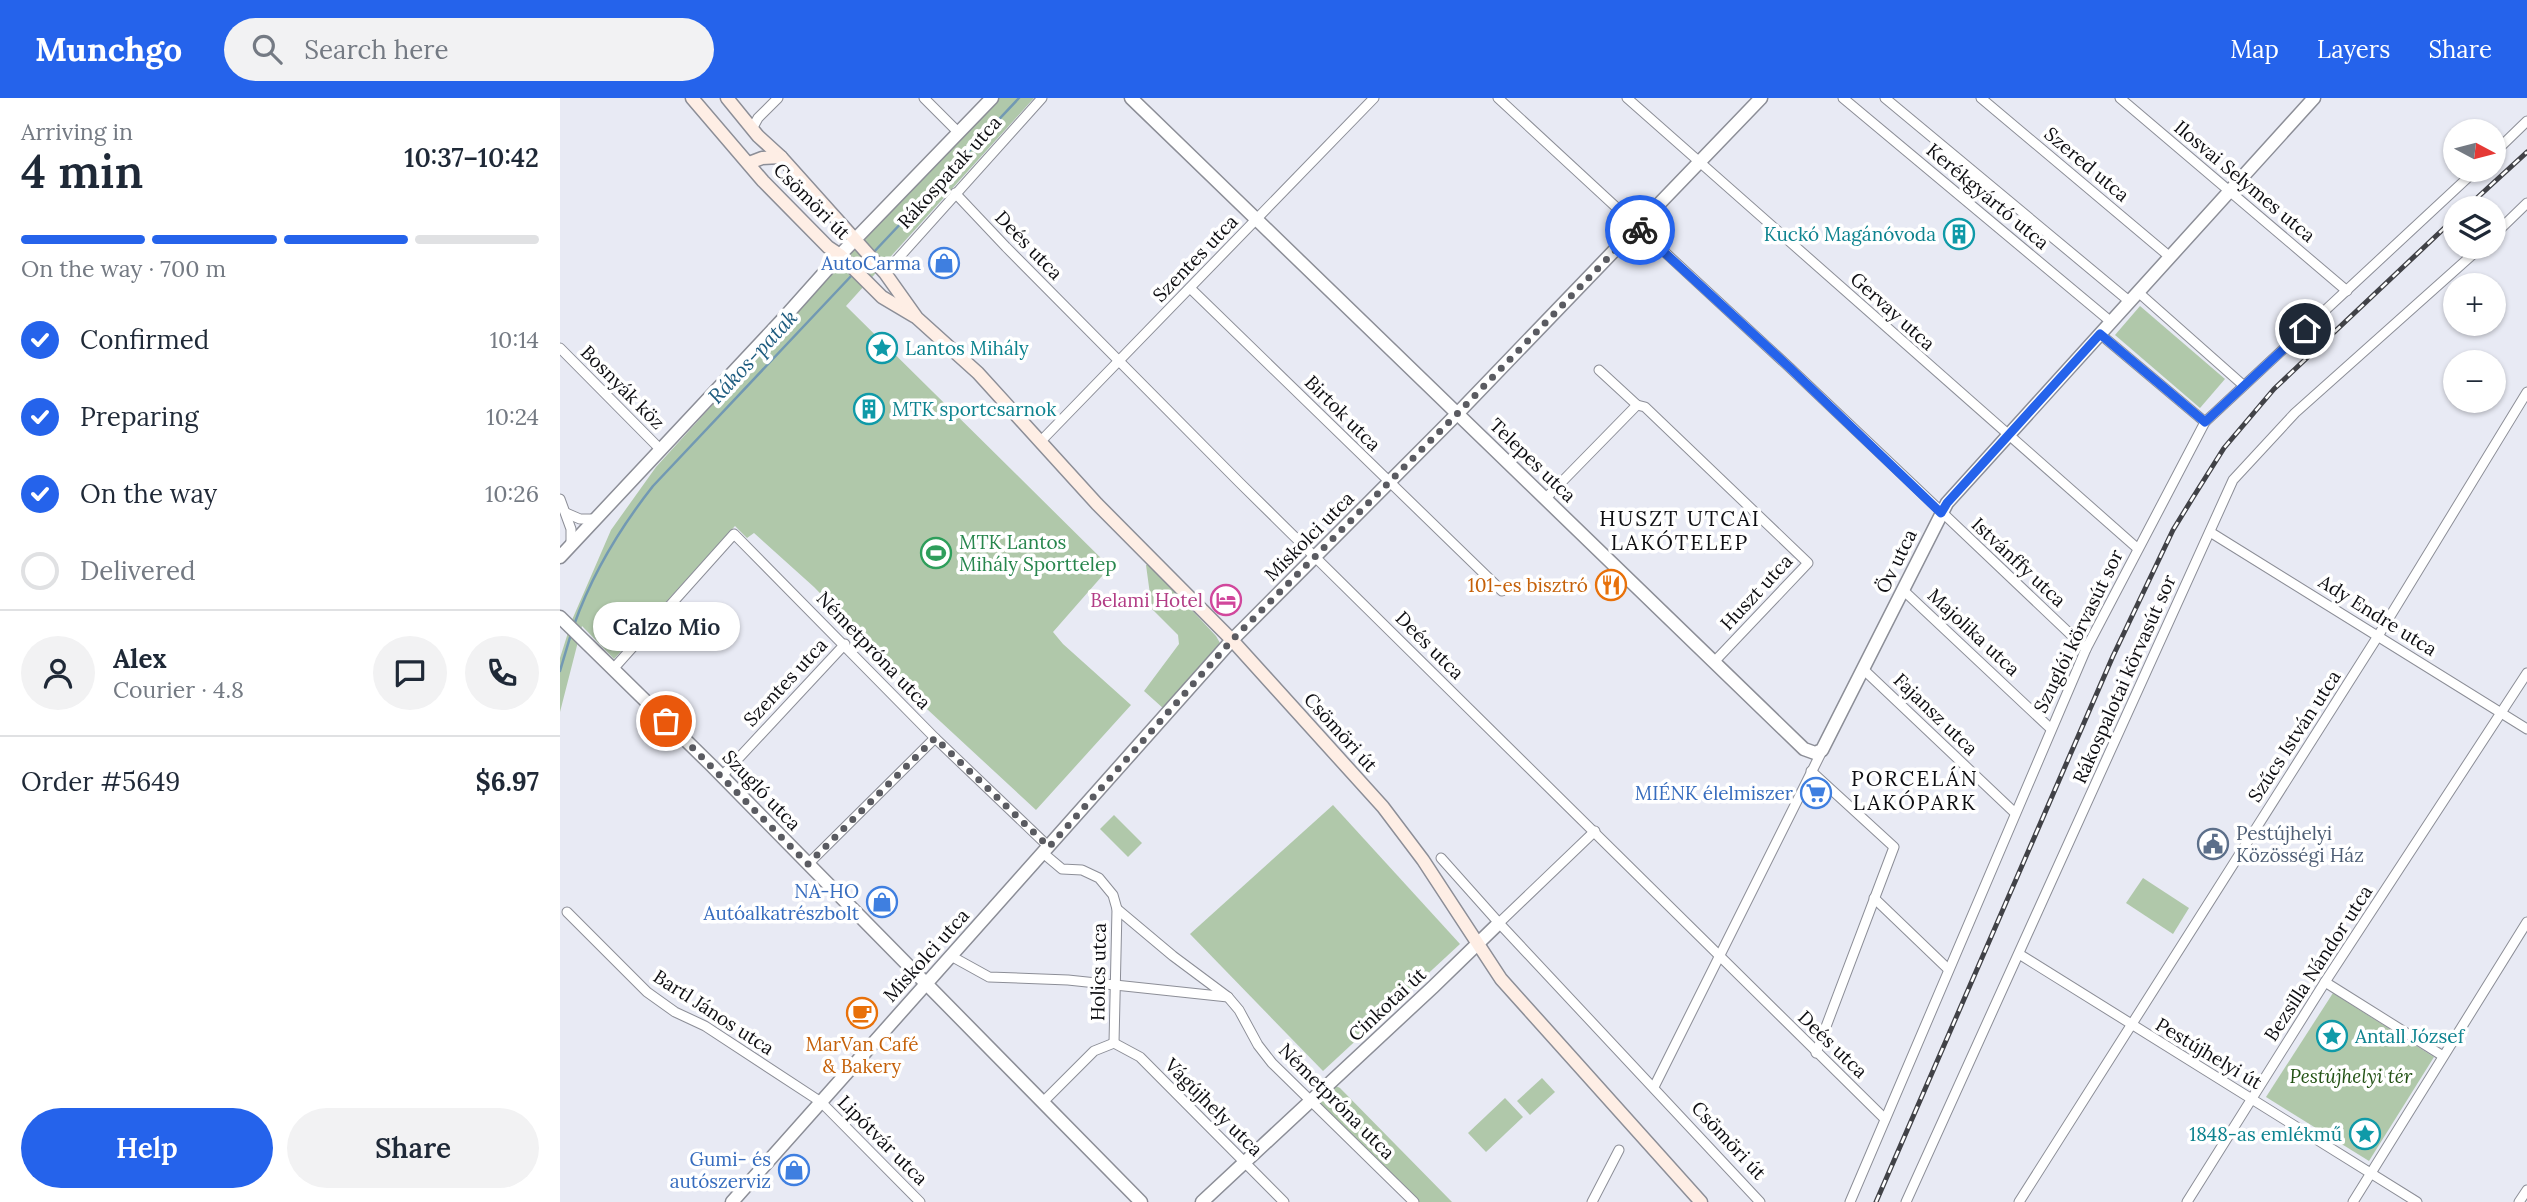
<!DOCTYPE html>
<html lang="en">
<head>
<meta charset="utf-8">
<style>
  :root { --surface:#fff; --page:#f2f2f3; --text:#1f2937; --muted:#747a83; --line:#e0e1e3; --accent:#2563eb }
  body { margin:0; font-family:Lora,serif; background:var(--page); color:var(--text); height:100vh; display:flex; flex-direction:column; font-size:26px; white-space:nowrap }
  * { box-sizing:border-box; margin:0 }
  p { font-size:23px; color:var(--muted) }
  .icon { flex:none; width:38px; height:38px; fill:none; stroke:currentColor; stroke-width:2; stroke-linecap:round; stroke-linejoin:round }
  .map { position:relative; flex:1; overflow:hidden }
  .panel { display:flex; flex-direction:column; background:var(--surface); width:560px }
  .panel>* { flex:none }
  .needle { width:46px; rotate:97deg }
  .fabs { position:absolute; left:1883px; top:21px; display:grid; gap:14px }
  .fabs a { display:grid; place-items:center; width:63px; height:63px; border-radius:50%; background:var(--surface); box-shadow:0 2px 5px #0004; font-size:35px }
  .pin { position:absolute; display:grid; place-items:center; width:60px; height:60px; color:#fff; margin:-30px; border:4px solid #fff; border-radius:50%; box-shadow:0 2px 7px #0007 }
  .courier { position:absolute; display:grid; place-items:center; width:70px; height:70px; margin:-35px; border:5px solid #2563eb; border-radius:50%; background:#fff; color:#222; box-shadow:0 2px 9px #0007 }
  .bubble { position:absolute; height:49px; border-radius:24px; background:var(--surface); box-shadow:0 2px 5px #0004; font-size:23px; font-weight:600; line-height:49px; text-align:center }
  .headline em { font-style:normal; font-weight:600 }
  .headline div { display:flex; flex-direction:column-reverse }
  .headline { display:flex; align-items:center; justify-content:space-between; height:119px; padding:0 21px }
  h1 { font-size:46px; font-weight:600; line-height:52px }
  .bar { display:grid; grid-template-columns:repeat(4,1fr); gap:10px 7px; align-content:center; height:84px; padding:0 21px }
  .bar i { height:9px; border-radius:5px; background:var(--line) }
  .bar .current { background:var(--accent) }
  .bar p { grid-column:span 4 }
  .line { display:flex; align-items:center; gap:18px; padding:0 21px; border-top:2px solid var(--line) }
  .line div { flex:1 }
  .round { display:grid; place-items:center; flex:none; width:74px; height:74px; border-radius:37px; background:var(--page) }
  ol { padding:0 21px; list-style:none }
  li { display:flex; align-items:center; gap:21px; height:77px }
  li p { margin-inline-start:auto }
  li .icon { padding:7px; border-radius:50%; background:var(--accent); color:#fff; stroke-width:4 }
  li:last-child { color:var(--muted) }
  li i { width:38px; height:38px; border:4px solid var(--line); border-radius:50% }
  .cta { display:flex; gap:14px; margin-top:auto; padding:14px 21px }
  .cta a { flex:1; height:80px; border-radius:42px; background:var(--accent); color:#fff; font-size:28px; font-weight:600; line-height:80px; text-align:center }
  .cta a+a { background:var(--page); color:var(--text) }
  header { display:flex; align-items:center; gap:42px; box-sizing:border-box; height:98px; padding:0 35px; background:var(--accent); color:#fff }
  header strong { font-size:33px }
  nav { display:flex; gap:38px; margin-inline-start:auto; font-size:24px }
  .search { width:490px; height:63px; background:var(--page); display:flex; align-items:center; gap:18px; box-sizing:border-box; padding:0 24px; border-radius:38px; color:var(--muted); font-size:26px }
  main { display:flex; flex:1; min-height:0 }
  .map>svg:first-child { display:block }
  .green { fill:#b0c8aa }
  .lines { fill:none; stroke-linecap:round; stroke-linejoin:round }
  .stream { stroke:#7299b3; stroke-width:2.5 }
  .minor-casing { stroke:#8c8e97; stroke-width:11 }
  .tertiary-casing { stroke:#8c8e97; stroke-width:15 }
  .secondary-casing { stroke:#8c8e97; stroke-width:15 }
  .minor { stroke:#fff; stroke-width:9 }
  .tertiary { stroke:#fff; stroke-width:12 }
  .secondary { stroke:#feeee5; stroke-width:12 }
  .rail-casing { stroke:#414247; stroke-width:5 }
  .rail { stroke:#fff; stroke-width:2.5; stroke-dasharray:8; stroke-linecap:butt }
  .done { stroke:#5a5b61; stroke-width:7; stroke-dasharray:0 12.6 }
  .route { stroke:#2563eb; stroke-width:9 }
  .labels { text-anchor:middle; stroke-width:7; stroke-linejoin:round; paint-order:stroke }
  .street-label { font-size:19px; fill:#0e0e12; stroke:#fff }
  .culture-label { font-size:19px; fill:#0d838f; stroke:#fff; text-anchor:start }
  .shop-label { font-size:19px; fill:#366cbe; stroke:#fff; text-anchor:end }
  .leisure-label { font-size:19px; fill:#27864d; stroke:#fff; text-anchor:start }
  .food-label { font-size:19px; fill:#c56008; stroke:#fff; text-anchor:end }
  .hotel-label { font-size:19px; fill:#b23c85; stroke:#fff; text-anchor:end }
  .service-label { font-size:19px; fill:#4e5e75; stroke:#fff; text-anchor:start }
  .park-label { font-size:19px; font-style:italic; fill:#215113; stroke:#fff }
  .water-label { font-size:21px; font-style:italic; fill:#1e5c7f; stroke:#fff }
  .neighbourhood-label { font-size:21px; letter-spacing:2px; fill:#0e0e12; stroke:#fff }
</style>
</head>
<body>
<header>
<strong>Munchgo</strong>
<div class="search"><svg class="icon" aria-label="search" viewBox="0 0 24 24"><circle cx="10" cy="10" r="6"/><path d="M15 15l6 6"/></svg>Search here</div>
<nav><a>Map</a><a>Layers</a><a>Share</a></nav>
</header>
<main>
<section class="panel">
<div class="headline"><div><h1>4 min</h1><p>Arriving in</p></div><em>10:37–10:42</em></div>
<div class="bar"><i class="current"></i><i class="current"></i><i class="current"></i><i></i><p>On the way · 700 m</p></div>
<ol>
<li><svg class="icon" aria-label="check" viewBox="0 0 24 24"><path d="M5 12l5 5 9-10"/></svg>Confirmed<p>10:14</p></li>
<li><svg class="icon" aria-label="check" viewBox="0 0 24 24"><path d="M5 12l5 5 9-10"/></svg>Preparing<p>10:24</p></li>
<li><svg class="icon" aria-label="check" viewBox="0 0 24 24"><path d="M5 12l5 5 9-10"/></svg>On the way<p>10:26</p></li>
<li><i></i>Delivered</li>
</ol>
<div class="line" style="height:126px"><a class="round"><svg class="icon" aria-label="person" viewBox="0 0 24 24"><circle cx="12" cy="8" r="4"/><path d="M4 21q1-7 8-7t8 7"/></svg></a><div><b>Alex</b><p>Courier · 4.8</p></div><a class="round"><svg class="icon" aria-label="chat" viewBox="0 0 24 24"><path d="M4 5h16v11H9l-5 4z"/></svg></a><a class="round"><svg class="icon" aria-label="phone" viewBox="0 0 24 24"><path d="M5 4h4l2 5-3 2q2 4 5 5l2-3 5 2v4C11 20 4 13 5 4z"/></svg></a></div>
<div class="line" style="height:91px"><div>Order #5649</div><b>$6.97</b></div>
<div class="cta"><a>Help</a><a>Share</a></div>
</section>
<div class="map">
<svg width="1967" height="1104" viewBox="0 0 1967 1104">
  <rect width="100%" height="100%" fill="#e8eaf4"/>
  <g class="green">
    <path d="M438,0h36l-188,208 264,261 -57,65 10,12 68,61 -95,105 -122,-113 -5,-12 -95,-98 -60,-54 -7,5 -12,-12 -121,133 -32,-33 -22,86v-54l12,-38 39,-90 45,-63 211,-232z"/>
    <path d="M1580,208l85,73 -25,29 -85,-73z"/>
    <path d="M589,466l67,72 4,7 -56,66 -20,-18 35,-47 -1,-9 -26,-26 -6,-44z"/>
    <path d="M773,707l127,139 -137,127 -133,-137z"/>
    <path d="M554,717l28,28 -14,14 -28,-28z"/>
    <path d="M1583,780l46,30 -16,26 -47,-31z"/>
    <path d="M1773,895l101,64 -65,104 -103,-64z"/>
    <path d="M982,980l13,14 -25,23 -13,-14z"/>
    <path d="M776,988l4,2 112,114h-34l-1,-4 -97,-95z"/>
    <path d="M945,1000l18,19 -37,35 -18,-19z"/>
  </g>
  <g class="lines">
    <g class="stream">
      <path d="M312,156l147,-156"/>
      <path d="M297,171l10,-11"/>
      <path d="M14,527c18,-51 46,-97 79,-139l200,-212"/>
      <path d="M0,573l11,-37"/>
    </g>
    <g class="minor-casing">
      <g id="minor">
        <path d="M364,0l35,35"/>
        <path d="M938,0l291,269 297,282"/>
        <path d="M1067,0l510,450"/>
        <path d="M1283,0l267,223"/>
        <path d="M1325,0l244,203"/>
        <path d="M1421,0l189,159"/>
        <path d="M1560,0l227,193"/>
        <path d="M192,31l6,-11 20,-20"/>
        <path d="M1934,55l33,-32"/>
        <path d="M395,95l51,54 234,236 645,636"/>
        <path d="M1934,137l33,-32"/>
        <path d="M325,175l157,-175"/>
        <path d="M630,190l312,303"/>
        <path d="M1578,194l105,93"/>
        <path d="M1540,236l105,88"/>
        <path d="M0,250l101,102"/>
        <path d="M1039,272l38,35 8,2 163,156 -94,99"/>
        <path d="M480,344l334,-344"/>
        <path d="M0,401l11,30v16"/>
        <path d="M985,401l92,-94"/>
        <path d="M6,415l14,6h15"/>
        <path d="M1650,434l317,197"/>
        <path d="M1343,492l147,138"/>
        <path d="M54,570l120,-134 201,204 114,109"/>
        <path d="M1303,571l152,144"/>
        <path d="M1251,673l83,76 -78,206"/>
        <path d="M162,678l123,-132"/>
        <path d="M483,755l19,16 20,1 17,8 14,17 4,14 -3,134"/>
        <path d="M881,760l58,65 261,279"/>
        <path d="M248,766l127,-126"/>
        <path d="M1314,800l74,71"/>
        <path d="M557,811l56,47 55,41 11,13 19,35 14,18 142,139"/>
        <path d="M7,814l80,80 28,20 30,14 116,76 99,100"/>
        <path d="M939,825l96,-92"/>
        <path d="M1459,856l398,248"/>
        <path d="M391,858l38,21 79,3 160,17"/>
        <path d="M1765,884l118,74"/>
        <path d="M554,945l26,14 144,145"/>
        <path d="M1094,989l168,-336"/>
        <path d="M483,1004l51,-51 20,-8"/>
        <path d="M1032,1104l27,-52"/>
        <path d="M1290,1104l236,-553 119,-227 271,-252"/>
        <path d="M1346,1104l327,-722 62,-67 186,-166"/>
        <path d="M1459,1104l359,-566 149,-244"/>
        <path d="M1627,1104l138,-220 202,-309"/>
        <path d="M1793,1104l174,-280"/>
        <path d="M1959,1104l8,-12"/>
      </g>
    </g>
    <g class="tertiary-casing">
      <g id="tertiary">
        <path d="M571,0l673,651 11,4 7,-3 125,-247 367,-405"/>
        <path d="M0,459l222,-237 58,-65 152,-157"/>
        <path d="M0,519l151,148 430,437"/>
        <path d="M172,1104l500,-562 225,-226 304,-316"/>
        <path d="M642,1104l231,-215 66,-64"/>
      </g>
    </g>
    <g class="secondary-casing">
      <g id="secondary">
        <path d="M132,0l71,83 65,66 12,8 42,42 32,19"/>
        <path d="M167,0l31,38 23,21 104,116 32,45 61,55 119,131 135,136 151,167 40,53 78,119 200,223"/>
        <path d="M189,65l13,-5 19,-1"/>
      </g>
    </g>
    <use href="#minor" class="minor"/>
    <use href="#tertiary" class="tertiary"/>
    <use href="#secondary" class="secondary"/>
    <g class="rail-casing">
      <g id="rail">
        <path d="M1906,110l61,-56"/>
        <path d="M1316,1104l237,-546 60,-126 19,-31 32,-51 50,-59 181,-171"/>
      </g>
    </g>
    <use href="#rail" class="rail"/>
  </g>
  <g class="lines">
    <path class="done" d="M106,623l142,143 127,-126 114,109 183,-207 225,-226 181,-187 2,3"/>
    <path class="route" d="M1080,132l149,137 152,146 6,-10 153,-169 105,88 100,-93"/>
  </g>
  <defs>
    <g id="building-ring" transform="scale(1.575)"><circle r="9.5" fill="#fff" stroke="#0f9aa8" stroke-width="1.5"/><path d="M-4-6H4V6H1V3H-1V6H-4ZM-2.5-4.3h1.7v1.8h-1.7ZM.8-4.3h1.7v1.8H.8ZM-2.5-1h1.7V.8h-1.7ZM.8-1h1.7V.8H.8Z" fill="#0f9aa8"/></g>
    <g id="shop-ring" transform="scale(1.575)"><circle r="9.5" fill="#fff" stroke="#3f7fe0" stroke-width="1.5"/><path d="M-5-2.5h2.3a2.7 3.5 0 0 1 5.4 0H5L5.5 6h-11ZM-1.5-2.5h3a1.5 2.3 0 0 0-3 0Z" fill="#3f7fe0"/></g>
    <g id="sight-ring" transform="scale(1.575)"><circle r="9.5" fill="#fff" stroke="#0f9aa8" stroke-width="1.5"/><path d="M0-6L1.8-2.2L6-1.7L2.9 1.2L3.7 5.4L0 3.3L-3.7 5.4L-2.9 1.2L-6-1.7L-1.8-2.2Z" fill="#0f9aa8"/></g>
    <g id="stadium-ring" transform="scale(1.575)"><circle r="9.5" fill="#fff" stroke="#2e9e5b" stroke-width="1.5"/><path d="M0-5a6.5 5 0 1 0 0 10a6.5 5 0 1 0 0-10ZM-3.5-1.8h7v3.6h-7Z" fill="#2e9e5b"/></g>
    <g id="restaurant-ring" transform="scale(1.575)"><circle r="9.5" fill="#fff" stroke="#e8710a" stroke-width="1.5"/><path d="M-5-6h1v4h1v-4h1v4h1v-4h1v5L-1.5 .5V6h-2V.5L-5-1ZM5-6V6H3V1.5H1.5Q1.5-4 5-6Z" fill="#e8710a"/></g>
    <g id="hotel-ring" transform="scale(1.575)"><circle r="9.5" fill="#fff" stroke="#d1479c" stroke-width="1.5"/><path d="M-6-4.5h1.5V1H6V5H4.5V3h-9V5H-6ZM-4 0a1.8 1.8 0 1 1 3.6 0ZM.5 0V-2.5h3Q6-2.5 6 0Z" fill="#d1479c"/></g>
    <g id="supermarket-ring" transform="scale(1.575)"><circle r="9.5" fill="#fff" stroke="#3f7fe0" stroke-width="1.5"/><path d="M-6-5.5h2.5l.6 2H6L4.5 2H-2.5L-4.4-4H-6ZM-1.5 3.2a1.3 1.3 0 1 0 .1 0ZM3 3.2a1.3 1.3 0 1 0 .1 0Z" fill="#3f7fe0"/></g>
    <g id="civic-ring" transform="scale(1.575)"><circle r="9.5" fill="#fff" stroke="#5c6f8a" stroke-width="1.5"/><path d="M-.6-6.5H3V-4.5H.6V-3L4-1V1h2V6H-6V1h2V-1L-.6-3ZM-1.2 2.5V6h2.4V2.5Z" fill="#5c6f8a"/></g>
    <g id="cafe-ring" transform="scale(1.575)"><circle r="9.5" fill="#fff" stroke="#e8710a" stroke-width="1.5"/><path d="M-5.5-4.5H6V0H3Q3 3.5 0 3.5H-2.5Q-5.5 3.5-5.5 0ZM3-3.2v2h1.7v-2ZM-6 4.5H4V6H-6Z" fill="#e8710a"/></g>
  </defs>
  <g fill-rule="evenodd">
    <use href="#building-ring" x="1399" y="136"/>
    <use href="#shop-ring" x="384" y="165"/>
    <use href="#sight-ring" x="322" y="250"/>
    <use href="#building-ring" x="309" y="311"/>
    <use href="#stadium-ring" x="376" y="455"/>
    <use href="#restaurant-ring" x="1051" y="487"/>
    <use href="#hotel-ring" x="666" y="502"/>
    <use href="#supermarket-ring" x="1256" y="695"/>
    <use href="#civic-ring" x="1653" y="746"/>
    <use href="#shop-ring" x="322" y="804"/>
    <use href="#cafe-ring" x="302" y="915"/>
    <use href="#sight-ring" x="1772" y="938"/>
    <use href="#sight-ring" x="1805" y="1036"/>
    <use href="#shop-ring" x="234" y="1072"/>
  </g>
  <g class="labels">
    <g class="street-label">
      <text transform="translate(1527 66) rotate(40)" y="7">Szered utca</text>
      <text transform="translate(389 74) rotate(-48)" y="7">Rákospatak utca</text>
      <text transform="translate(1685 83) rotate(40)" y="7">Ilosvai Selymes utca</text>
      <text transform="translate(1428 98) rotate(40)" y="7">Kerékgyártó utca</text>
      <text transform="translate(252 103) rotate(45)" y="7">Csömöri út</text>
      <text transform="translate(469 147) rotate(46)" y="7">Deés utca</text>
      <text transform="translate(635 160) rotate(-46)" y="7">Szentes utca</text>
      <text transform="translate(1333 213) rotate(42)" y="7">Gervay utca</text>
      <text transform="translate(63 289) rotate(45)" y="7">Bosnyák köz</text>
      <text transform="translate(783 315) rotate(45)" y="7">Birtok utca</text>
      <text transform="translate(973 362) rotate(44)" y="7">Telepes utca</text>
      <text transform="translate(749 438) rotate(-45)" y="7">Miskolci utca</text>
      <text transform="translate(1336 463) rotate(-64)" y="7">Öv utca</text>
      <text transform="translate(1459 464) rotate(43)" y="7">Istvánffy utca</text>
      <text transform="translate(1196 494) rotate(-47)" y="7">Huszt utca</text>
      <text transform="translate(1818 517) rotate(32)" y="7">Ady Endre utca</text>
      <text transform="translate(1518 533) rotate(-64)" y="7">Szuglói körvasút sor</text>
      <text transform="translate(1414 534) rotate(43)" y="7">Majolika utca</text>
      <text transform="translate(870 547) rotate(45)" y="7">Deés utca</text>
      <text transform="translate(314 552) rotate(46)" y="7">Németpróna utca</text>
      <text transform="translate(1564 581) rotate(-66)" y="7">Rákospalotai körvasút sor</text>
      <text transform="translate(225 584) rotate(-47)" y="7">Szentes utca</text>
      <text transform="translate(1376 616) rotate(44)" y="7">Fajansz utca</text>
      <text transform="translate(781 634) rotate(48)" y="7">Csömöri út</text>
      <text transform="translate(1734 638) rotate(-57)" y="7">Szűcs István utca</text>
      <text transform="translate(202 692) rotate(46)" y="7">Szugló utca</text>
      <text transform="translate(366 857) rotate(-48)" y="7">Miskolci utca</text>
      <text transform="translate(1758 865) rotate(-57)" y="7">Bezsilla Nándor utca</text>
      <text transform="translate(538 874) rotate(-89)" y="7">Holics utca</text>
      <text transform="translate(827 906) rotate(-43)" y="7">Cinkotai út</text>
      <text transform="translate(154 914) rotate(33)" y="7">Bartl János utca</text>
      <text transform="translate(1273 946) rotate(44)" y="7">Deés utca</text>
      <text transform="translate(1649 955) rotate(31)" y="7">Pestújhelyi út</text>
      <text transform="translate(777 1003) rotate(45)" y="7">Németpróna utca</text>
      <text transform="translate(654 1009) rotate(45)" y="7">Vágújhely utca</text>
      <text transform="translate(323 1042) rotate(45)" y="7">Lipótvár utca</text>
      <text transform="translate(1169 1042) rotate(47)" y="7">Csömöri út</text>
    </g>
    <g class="culture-label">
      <text x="1376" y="143" text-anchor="end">Kuckó Magánóvoda</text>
      <text x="345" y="257">Lantos Mihály</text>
      <text x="332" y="318">MTK sportcsarnok</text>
      <text x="1795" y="945">Antall József</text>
      <text x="1782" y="1043" text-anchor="end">1848-as emlékmű</text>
    </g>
    <g class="shop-label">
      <text x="361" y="172">AutoCarma</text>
      <text x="1233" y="702">MIÉNK élelmiszer</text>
      <text x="299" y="800">NA-HO<tspan x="299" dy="22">Autóalkatrészbolt</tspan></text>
      <text x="211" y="1068">Gumi- és<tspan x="211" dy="22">autószerviz</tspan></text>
    </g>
    <g class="leisure-label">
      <text x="399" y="451">MTK Lantos<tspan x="399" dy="22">Mihály Sporttelep</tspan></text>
    </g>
    <g class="food-label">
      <text x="1028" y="494">101-es bisztró</text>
      <text x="302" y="953" text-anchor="middle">MarVan Café<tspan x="302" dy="22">&amp; Bakery</tspan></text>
    </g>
    <g class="hotel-label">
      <text x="643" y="509">Belami Hotel</text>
    </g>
    <g class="service-label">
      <text x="1676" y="742">Pestújhelyi<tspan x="1676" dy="22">Közösségi Ház</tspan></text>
    </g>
    <g class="park-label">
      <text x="1791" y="985">Pestújhelyi tér</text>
    </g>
    <g class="water-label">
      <text transform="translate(193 259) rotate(-47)" y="7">Rákos-patak</text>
    </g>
    <g class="neighbourhood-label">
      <text x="1120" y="428">HUSZT UTCAI<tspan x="1120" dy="24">LAKÓTELEP</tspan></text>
      <text x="1355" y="688">PORCELÁN<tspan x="1355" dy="24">LAKÓPARK</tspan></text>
    </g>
  </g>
</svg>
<div class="fabs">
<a><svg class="needle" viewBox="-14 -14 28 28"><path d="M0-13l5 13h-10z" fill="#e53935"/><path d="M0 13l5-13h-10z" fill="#747a83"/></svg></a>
<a><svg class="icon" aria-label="layers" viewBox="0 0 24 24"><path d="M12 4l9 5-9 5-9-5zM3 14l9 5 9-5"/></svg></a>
<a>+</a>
<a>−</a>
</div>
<div class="pin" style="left:106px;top:623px;background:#ea580c"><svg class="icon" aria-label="bag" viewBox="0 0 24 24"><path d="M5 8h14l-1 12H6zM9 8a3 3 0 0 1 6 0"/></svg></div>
<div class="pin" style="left:1745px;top:231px;background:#1f2937"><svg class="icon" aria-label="home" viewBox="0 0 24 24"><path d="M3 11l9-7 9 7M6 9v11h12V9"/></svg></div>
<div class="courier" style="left:1080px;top:132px"><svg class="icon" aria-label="bike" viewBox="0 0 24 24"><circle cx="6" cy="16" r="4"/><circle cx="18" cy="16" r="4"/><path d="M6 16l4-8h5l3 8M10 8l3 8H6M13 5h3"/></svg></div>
<div class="bubble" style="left:33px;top:504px;width:147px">Calzo Mio</div>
</div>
</main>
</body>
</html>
